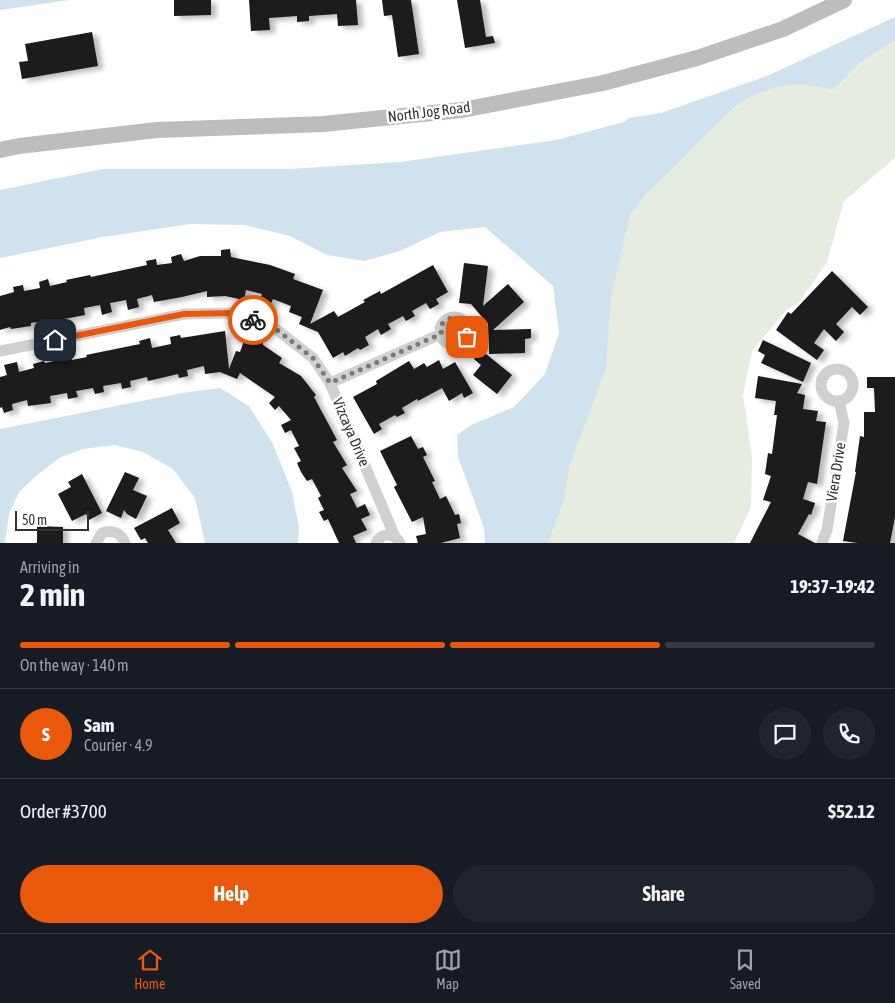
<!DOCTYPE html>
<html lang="en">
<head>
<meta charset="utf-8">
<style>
  :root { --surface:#171b24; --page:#20242c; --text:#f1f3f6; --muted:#9ea1a6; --line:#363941; --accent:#ea580c }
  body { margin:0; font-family:"Asap Condensed",sans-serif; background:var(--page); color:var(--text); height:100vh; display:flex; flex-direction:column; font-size:19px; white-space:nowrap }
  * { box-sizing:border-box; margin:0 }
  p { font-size:16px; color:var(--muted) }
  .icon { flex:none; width:28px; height:28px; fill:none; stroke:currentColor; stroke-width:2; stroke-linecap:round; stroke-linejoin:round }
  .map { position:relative; height:543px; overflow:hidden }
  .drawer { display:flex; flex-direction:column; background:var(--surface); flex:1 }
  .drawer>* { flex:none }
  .scale { position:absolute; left:15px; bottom:12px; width:74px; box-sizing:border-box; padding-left:5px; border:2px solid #333; border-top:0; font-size:14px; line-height:18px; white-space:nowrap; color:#333; -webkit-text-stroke:4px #fff; paint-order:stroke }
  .pin { position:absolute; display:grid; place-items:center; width:42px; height:42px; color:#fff; margin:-21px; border-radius:10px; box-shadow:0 2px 8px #0006 }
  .courier { position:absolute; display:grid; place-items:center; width:50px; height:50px; margin:-25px; border:4px solid #ea580c; border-radius:50%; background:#fff; color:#222; box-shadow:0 1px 6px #0007 }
  .head em { font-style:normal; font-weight:700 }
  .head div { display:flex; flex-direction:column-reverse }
  .head { display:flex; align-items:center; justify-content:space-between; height:85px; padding:0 20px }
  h1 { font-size:32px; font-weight:700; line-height:38px }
  .bar { display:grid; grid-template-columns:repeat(4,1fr); gap:8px 5px; align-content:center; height:60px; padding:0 20px }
  .bar i { height:6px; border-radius:4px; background:var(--line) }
  .bar .selected { background:var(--accent) }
  .bar p { grid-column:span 4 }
  .line { display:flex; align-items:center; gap:12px; padding:0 20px; border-top:1px solid var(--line) }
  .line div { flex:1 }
  .round { display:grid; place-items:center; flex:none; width:52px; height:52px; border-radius:26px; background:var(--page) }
  .action { display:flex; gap:10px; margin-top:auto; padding:10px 20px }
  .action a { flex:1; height:58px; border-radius:30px; background:var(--accent); color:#fff; font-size:20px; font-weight:700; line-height:58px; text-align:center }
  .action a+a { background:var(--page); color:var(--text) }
  .menu { display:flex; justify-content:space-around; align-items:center; height:70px; border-top:1px solid var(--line); background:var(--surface); font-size:14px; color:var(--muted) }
  .menu a { display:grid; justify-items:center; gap:2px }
  .menu .selected { color:var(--accent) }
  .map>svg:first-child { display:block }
  .green { fill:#e6ecdf }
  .water { fill:#cfe2ee }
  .building { fill:#1a1a1a; filter:url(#shadow) }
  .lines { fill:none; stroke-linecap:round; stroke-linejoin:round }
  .street { stroke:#d0d0d0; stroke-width:11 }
  .secondary { stroke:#bdbdbd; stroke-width:16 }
  .done { stroke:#7a7a7a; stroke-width:5; stroke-dasharray:0 9 }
  .route { stroke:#ea580c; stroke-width:6 }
  .labels { text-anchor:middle; stroke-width:5; stroke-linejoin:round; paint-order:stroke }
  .street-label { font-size:15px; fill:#333; stroke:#fff }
</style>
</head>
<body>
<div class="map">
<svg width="895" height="543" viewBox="0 0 895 543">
  <defs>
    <filter id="shadow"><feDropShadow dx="5.5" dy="3" stdDeviation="2.5" flood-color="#0004"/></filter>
  </defs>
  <rect width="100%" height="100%" fill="#fff"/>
  <path class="green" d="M895,31v127l-51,43 -17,61 -29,42 -11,5 -35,42 -9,44 9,62 -1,50 -17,36h-192l74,-336 103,-103z"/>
  <g class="water">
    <path d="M0,0h69l-69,10z"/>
    <path d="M895,17v23l-36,23 -25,26c-12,-1 -25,-5 -38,-4 -23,0 -47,10 -64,24l-88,87 -14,19 -19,82 -5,71 -36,96 -6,36 -16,43h-63l-1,-15 -26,-71 -1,-22 14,-10 43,-18 31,-33 14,-41 -6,-47 -68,-59 -45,5 -40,19 -36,10 -37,-6 -37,-19 -45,-11 -55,-1 -87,13 -103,21v-68l103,-21h185l112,-7 156,-22 68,-18 5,-4 32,-5 106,-37z"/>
    <path d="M220,388l29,18 24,38 19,48 7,35 -1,16h-93l-10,-45 -22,-29 -30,-17 -28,-7 -32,4 -24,9 -23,18 -17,16 -10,22 -4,29h-5v-114l182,-36z"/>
  </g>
  <g class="building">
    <path d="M174,0h37v15l-37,1z"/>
    <path d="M249,0h107l2,25 -20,1 -1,-12 -28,2v5l-12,1v-6l-28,2 1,12 -19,1z"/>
    <path d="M382,0h29l8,54 -21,3 -6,-42 -8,1z"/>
    <path d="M457,0h23l6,37 7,-1 2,7 -30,5z"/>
    <path d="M92,32l6,34 -76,13 -3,-17 9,-1 -3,-17z"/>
    <path d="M230,249l1,8 39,8 25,9 -2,5 30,11 -13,34 24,-13 4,6 27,-15 -2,-2 17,-9 1,3 52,-29 15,27 -12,7 3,5 -9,5 -4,-6 -14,8 3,5 -9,5 -3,-5 -15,8 3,5 -10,6 -3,-6 -13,8 4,8 -9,5 -2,-2 -13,8 -2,-4 -10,6 -15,-26 -19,-8 3,-7 -13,-5 2,-6 -18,-7 -4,9 -11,-4 4,-10 -16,-4 -2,10 -19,-4 -18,1v-6l-25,6 -28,5 -2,-7 -15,4 2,8 -11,3 -2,-10 -16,3 2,9 -10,3 -2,-10 -16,3 1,7 -37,7v-2l-17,3v3l-20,3 -1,-2 -10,3v-34l14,-4 -1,-5 10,-2 1,6 16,-3 -1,-6 9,-3 2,7 17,-4 -1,-2 24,-5 1,2 56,-12 -1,-4 10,-2 1,6 15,-2 -1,-6 10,-3 3,7 16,-5h21v-6z"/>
    <path d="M464,263l24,3 -5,40 25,-22 16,18 -31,28 38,-1v9l-6,1v14l-36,1 -1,-30 -17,-20 -12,-1z"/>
    <path d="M832,271l36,36 -8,8 -8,-8 -16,17 8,8 -8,9 -12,-12 -10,14 10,7 -7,10 -41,-30 12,-18 3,2z"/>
    <path d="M225,331l4,38 7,-18 4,1 5,-14 10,4 1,-2 7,3v2l19,13 -3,5 22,13 15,19 -2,2 23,43 -4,2 14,23 -5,3 15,23 -7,3 7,14 8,-4 5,11 -9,4 6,11 -14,6 3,7h-17l-11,-24 -4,2 -5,-9 5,-2 -6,-12 3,-2 -9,-17 -5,2 -6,-9 -4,-9 4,-2 -7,-13 5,-2 -8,-16 -6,3 -4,-8 10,-5 -12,-14 -4,4 -6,-7 6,-6 -35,-24 -3,6 -17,-7 -15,2 -1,-8 -17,4 1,6 -9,2 -1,-4 -30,7 -1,-4 -17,4 1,6 -9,2 -1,-6 -18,3 1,6 -9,2 -2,-6 -17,3 2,6 -10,2 -1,-6 -17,3 1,7 -23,3 -1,-6 -15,4 1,6 -9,3 -2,-6 -2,1v-31l7,-2 -3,-10 13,-3 2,10 15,-4 -1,-4 11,-3 1,2 26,-6 1,3 15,-3 -1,-2 54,-11 -1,-3 11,-3 2,10 19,-4 -1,-7 10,-2 1,3z"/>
    <path d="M763,340l48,23 -8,19 -42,-19 4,-8 -7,-4z"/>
    <path d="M481,350l31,25 -15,19 -24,-19 8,-10 -7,-6z"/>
    <path d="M439,360l4,9 12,-7 18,31 -9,5 -2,-5 -13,8 -7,-13 -24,13 -1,-2 -15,9 3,5 -8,4 -2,-2 -16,9 3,5 -8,5 -21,-37 24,-13 -1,-3 33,-20 5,8 10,-6 3,4z"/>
    <path d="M758,376l44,8 -5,9 8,2 -2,14 15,2 -2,10 10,1 -9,62 -9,-2 -5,17 12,4 -4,12 -2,-1 -11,20 17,9h-65l21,-41 -8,-2 8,-24 -6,-2 3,-21 4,1 5,-39h-3l2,-14 -21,-3z"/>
    <path d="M867,377h28v140l-5,26h-32l-15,-2 13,-69h-1l5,-36 4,1v-25h11l-1,-24h-7z"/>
    <path d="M411,436l7,13 5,-2 4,8 -4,2 12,24 -3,1 8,17 6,-3 9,19 4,-1 2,9 -4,1 3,14 -19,5h-23l-2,-7 10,-2 -3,-17 -11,5 -18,-35 3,-2 -17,-34z"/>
    <path d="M125,472l14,6 -6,12 14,6 -11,23 -9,-5 -3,-4 -3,8 -15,-7z"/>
    <path d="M82,474l20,39 -13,7 -3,-6 -14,7 -14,-27 13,-7 -3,-5z"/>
    <path d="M172,508l8,15 -12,7 8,13h-28l-3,-5 -4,2 -7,-12z"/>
    <path d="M37,526l26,1v16h-26z"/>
  </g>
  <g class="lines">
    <g class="street">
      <circle cx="454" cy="331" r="14"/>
      <path d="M0,351l185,-37 47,-1 44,16 37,29 17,25 65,154"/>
      <circle cx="837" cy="385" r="16"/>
      <path d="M330,383l111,-49"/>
      <path d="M96,543l6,-10c10,-4 19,0 23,10"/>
      <path d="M376,543c6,-11 18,-10 24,0"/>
      <path d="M822,543l5,-13 17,-107 -5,-22"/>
    </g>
    <path class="secondary" d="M0,150l19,-4 138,-16 166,-6 139,-14 141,-27 94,-25 86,-29 61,-29"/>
  </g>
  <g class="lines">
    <path class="done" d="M253,320l23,9 37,29 17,25 111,-49 1,-10c11,-13 30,-3 25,13"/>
    <path class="route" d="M55,340l129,-26 48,-1 21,7"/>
  </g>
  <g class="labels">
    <g class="street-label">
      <text transform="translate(429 112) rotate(-7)" y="5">North Jog Road</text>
      <text transform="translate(351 432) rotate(67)" y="5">Vizcaya Drive</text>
      <text transform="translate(836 472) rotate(-81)" y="5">Viera Drive</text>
    </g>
  </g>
</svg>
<div class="scale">50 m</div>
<div class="pin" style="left:467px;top:337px;background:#ea580c"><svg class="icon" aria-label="bag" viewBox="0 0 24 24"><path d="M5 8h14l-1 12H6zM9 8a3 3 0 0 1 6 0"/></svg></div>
<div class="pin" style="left:55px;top:340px;background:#1f2937"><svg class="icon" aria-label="home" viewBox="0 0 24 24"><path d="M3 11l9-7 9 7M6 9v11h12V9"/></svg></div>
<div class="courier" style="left:253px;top:320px"><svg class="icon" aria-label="bike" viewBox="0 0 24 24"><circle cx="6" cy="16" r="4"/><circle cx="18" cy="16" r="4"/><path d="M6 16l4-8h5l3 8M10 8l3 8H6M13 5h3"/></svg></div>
</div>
<section class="drawer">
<div class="head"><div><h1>2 min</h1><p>Arriving in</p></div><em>19:37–19:42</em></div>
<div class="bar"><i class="selected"></i><i class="selected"></i><i class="selected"></i><i></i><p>On the way · 140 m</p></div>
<div class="line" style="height:90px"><b class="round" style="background:var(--accent);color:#fff">S</b><div><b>Sam</b><p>Courier · 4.9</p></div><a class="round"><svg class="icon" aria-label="chat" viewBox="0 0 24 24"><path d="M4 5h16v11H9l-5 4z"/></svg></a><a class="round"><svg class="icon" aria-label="phone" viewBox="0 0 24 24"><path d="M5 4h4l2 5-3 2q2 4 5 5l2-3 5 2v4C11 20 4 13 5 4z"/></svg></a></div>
<div class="line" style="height:65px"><div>Order #3700</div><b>$52.12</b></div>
<div class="action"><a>Help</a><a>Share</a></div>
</section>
<nav class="menu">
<a class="selected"><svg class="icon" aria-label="home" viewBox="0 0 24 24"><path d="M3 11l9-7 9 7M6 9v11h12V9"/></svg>Home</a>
<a><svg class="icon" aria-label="map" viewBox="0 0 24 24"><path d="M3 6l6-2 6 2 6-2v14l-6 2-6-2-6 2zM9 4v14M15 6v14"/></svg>Map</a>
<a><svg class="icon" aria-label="saved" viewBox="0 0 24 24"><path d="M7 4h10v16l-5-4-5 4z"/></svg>Saved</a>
</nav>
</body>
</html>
